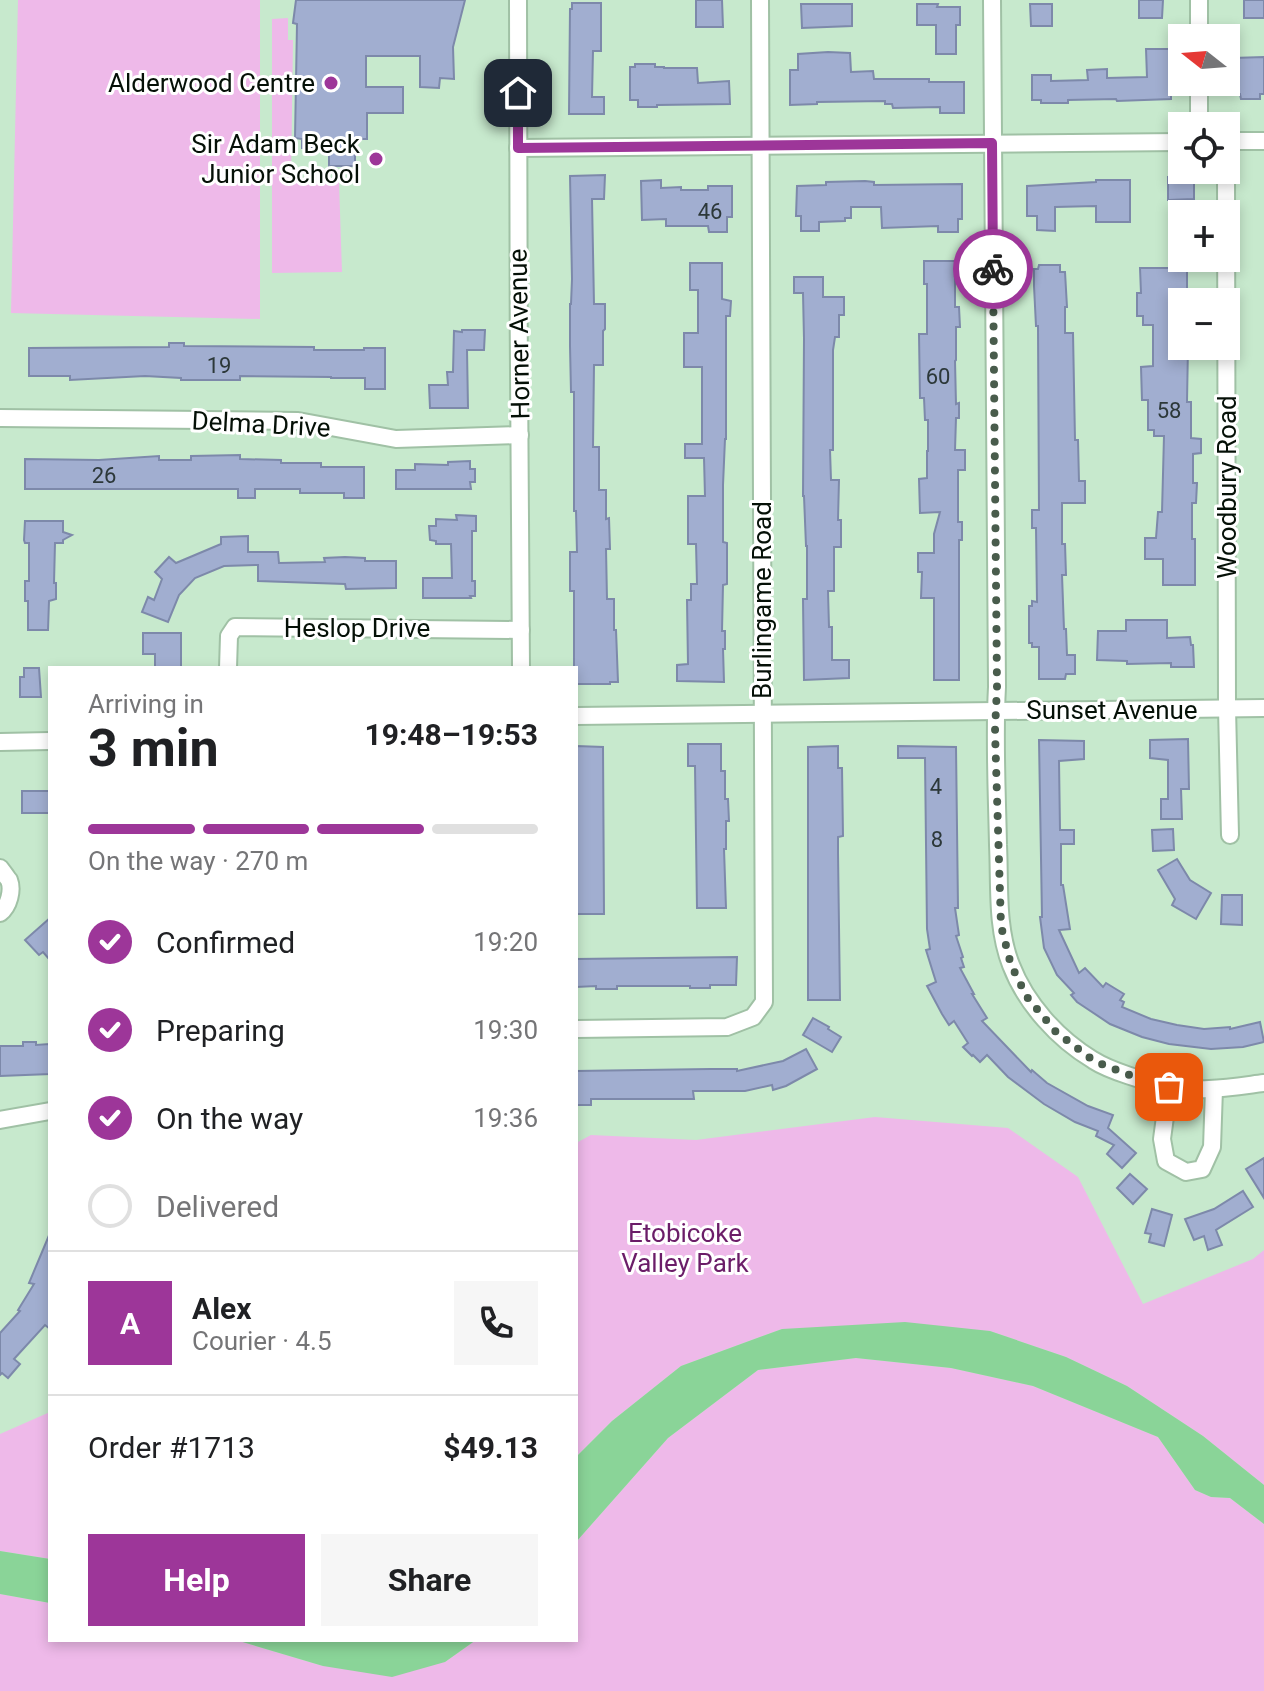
<!DOCTYPE html>
<html lang="en">
<head>
<meta charset="utf-8">
<style>
  :root { --surface:#fff; --page:#f6f6f6; --text:#202124; --muted:#757577; --line:#e0e0e0; --accent:#9d3699 }
  body { margin:0; font-family:Roboto,sans-serif; background:var(--page); color:var(--text); height:100vh; display:flex; flex-direction:column; font-size:30px; white-space:nowrap }
  * { box-sizing:border-box; margin:0 }
  p { font-size:26px; color:var(--muted) }
  .icon { flex:none; width:44px; height:44px; fill:none; stroke:currentColor; stroke-width:2; stroke-linecap:round; stroke-linejoin:round }
  .map { position:relative; flex:1; overflow:hidden }
  .details { position:absolute; left:48px; top:666px; width:530px; height:976px; display:flex; flex-direction:column; background:var(--surface); border-radius:0px; box-shadow:0 4px 12px #0003 }
  .details>* { flex:none }
  .needle { width:52px; rotate:287deg }
  .controls { position:absolute; left:1168px; top:24px; display:grid; gap:16px }
  .controls a { display:grid; place-items:center; width:72px; height:72px; border-radius:0px; background:var(--surface); box-shadow:0 4px 12px #0003; font-size:40px }
  .pin { position:absolute; display:grid; place-items:center; width:68px; height:68px; color:#fff; margin:-34px; border-radius:16px; box-shadow:0 4px 12px #0006 }
  .courier { position:absolute; display:grid; place-items:center; width:80px; height:80px; margin:-40px; border:6px solid #9d3699; border-radius:50%; background:#fff; color:#222; box-shadow:0 2px 10px #0007 }
  .headline em { font-style:normal; font-weight:700 }
  .headline div { display:flex; flex-direction:column-reverse }
  .headline { display:flex; align-items:center; justify-content:space-between; height:136px; padding:0 40px }
  h1 { font-size:52px; font-weight:700; line-height:60px }
  .bar { display:grid; grid-template-columns:repeat(4,1fr); gap:12px 8px; align-content:center; height:96px; padding:0 40px }
  .bar i { height:10px; border-radius:6px; background:var(--line) }
  .bar .on { background:var(--accent) }
  .bar p { grid-column:span 4 }
  .line { display:flex; align-items:center; gap:20px; padding:0 40px; border-top:2px solid var(--line) }
  .line div { flex:1 }
  .round { display:grid; place-items:center; flex:none; width:84px; height:84px; border-radius:0px; background:var(--page) }
  ol { padding:0 40px; list-style:none }
  li { display:flex; align-items:center; gap:24px; height:88px }
  li p { margin-inline-start:auto }
  li .icon { padding:8px; border-radius:50%; background:var(--accent); color:#fff; stroke-width:4 }
  li:last-child { color:var(--muted) }
  li i { width:44px; height:44px; border:4px solid var(--line); border-radius:50% }
  .primary-button { display:flex; gap:16px; margin-top:auto; padding:16px 40px }
  .primary-button a { flex:1; height:92px; border-radius:0px; background:var(--accent); color:#fff; font-size:32px; font-weight:700; line-height:92px; text-align:center }
  .primary-button a+a { background:var(--page); color:var(--text) }
  .map>svg:first-child { display:block }
  .green { fill:#eeb9e9 }
  .water { fill:#8ad498 }
  .building { fill:#a1aed0; stroke:#7d89aa; stroke-width:2 }
  .lines { fill:none; stroke-linecap:round; stroke-linejoin:round }
  .minor-casing { stroke:#a0c1a5; stroke-width:20 }
  .minor { stroke:#fff; stroke-width:16 }
  .done { stroke:#495c4c; stroke-width:8; stroke-dasharray:0 14.4 }
  .route { stroke:#9d3699; stroke-width:10 }
  .poi-dot { fill:#9d3699; stroke:#fff; stroke-width:3 }
  .labels { text-anchor:middle; stroke-width:6; stroke-linejoin:round; paint-order:stroke }
  .number-label { font-size:22px; fill:#2c3839 }
  .poi-label { font-size:26px; fill:#051007; stroke:#fff; text-anchor:end }
  .street-label { font-size:26px; fill:#051007; stroke:#fff }
  .park-label { font-size:26px; fill:#6b1d68; stroke:#fff }
</style>
</head>
<body>
<div class="map">
<svg width="1264" height="1691" viewBox="0 0 1264 1691">
  <rect width="100%" height="100%" fill="#c7e9cd"/>
  <g class="green">
    <path d="M18,0h242v319l-249,-6z"/>
    <path d="M288,18v22h5l-2,140 48,2 3,90 -70,1v-254z"/>
    <path d="M875,1117l133,11 70,49 65,127 110,-45 11,-9v235l-61,-49 -76,-50 -61,-29 -76,-26 -208,-2 -101,37 -69,55 -36,36v-314l15,-8 105,5z"/>
    <path d="M856,1358l95,10 82,18 125,51 37,53 16,7 19,1 34,26v167h-1264v-97l50,9v37h186l87,26 122,-4 31,-22h100v-98l92,-104 90,-68z"/>
    <path d="M50,1412v147l-50,-8v-117z"/>
  </g>
  <g class="water">
    <path d="M905,1322l85,9 76,26 61,29 76,50 61,49v39l-34,-26 -19,-1 -16,-7 -37,-53 -125,-51 -82,-18 -95,-10 -98,12 -90,68 -92,104v-85l36,-36 69,-55 101,-37z"/>
    <path d="M0,1551l50,8v44l-50,-9z"/>
    <path d="M236,1640h240l-31,22 -53,15 -69,-11z"/>
  </g>
  <g class="building">
    <path d="M296,0h169l-12,47 1,32 -14,-1 -1,10 -19,-1v-31h-54v31h37v26h-36v26h-12v27h-26v-18h-27v-9l-7,-1 2,-114 -4,-1z"/>
    <path d="M696,0h26l1,27h-27z"/>
    <path d="M1139,0h24l-1,18h-23z"/>
    <rect x="1244" y="0" width="20" height="18"/>
    <path d="M572,3h29v48h-8l-1,46h12v17h-35l1,-105h2z"/>
    <path d="M801,4h51v22l-50,2z"/>
    <path d="M917,4h21l-1,3h23v18h-4v29h-20v-29h-19z"/>
    <path d="M1030,4h22v22h-21z"/>
    <path d="M1146,49h25v50l-54,2 -1,-2 -48,1v3h-27v-3h-9v-25h19v6l37,-1 -1,-10 20,-1v9l40,-1z"/>
    <path d="M828,52l22,1 1,19 22,-1 1,8h55v3h35v31h-24v-6l-47,1 -1,-4h-7v-3l-68,1v2l-27,1v-35h8v-16z"/>
    <path d="M1264,57v37h-4v5h-19l-1,-5h-7v-36z"/>
    <path d="M635,64h20v3h9v1h33l1,15 31,-2 1,23 -73,1v2h-19v-7h-8v-33h5z"/>
    <path d="M605,175l-1,24h-12l2,105h11v25l-2,2v34h-9l-1,82h6v43h7v29l3,-1 1,31h-4l1,50h7v31h2l2,52h-8v2h-34v-16h-2v-77h-4v-39h7l-1,-41h-2v-119h-3l-1,-46v-42h1l1,-25 -2,-103z"/>
    <path d="M1194,176v23l-26,1v-23z"/>
    <path d="M661,180v8l20,-1v3h27v-4h24v31h-5v15h-18l-1,-6h-42v-7l-24,1 -1,-39z"/>
    <path d="M1096,180h34v42h-34v-16l-41,1v24l-18,-1v-14h-10v-30l69,-4z"/>
    <path d="M865,181l9,1v3l88,-1v35h-4v13h-20v-6l-56,2 -1,-21h-30v11h-6v3l-26,1v9h-18v-15h-5l1,-30 29,-1v-3z"/>
    <path d="M924,261h31v46h4l1,20h-4v33l-1,1 1,43 3,-1v15h-3l-1,32h10v20h-7v52h4v18h-3v140h-25v-82h-13l1,-26h-4v-19h16v-19l6,-22 -20,1 -1,-34 8,-1v-27h1v-31h-3l-1,-22h-4l-1,-64h8v-50h-3z"/>
    <path d="M690,263h32v36l9,2 -1,15h-4v123h-1l-2,46v57l4,1v41l-4,1 -1,46h3v18h-2l1,33 -47,-1v-16l11,-1 -1,-64h4v-16h6l-1,-40h-8v-48h17l-1,-38h-19v-14h17v-77h-18v-34h14v-43h-8z"/>
    <path d="M1169,263h18v39h-5v44h6l-1,56h4v36l10,1v14l-8,1v29h4l-1,20h-4v36h3v46h-32v-26h-18v-21h11l2,-26h4l2,-76h-10v-6h-6v-30h-6l-1,-33 12,-1v-41h-10v-9h-6v-23h4l-1,-25h29z"/>
    <path d="M1039,265h21v7h5l2,35h-2v26h8l2,107h3l1,41h6v22h-23v41h3l1,31h-4l2,54h2l1,26h8v19h-9l-1,5h-26v-32h-7v-4h-3v-37h3v-5l5,1 -1,-74h-4v-18h7l-1,-184h-2l-2,-40v-17h4z"/>
    <path d="M794,277h29v20h21v18h-5v22h-4l-2,13v100h-3l1,30h8l-1,40h3v27h-7v44h-6l1,36h3v33h17v18l-45,2 -1,-81h4v-53h-1l-2,-50h-1l1,-157 -1,-46h-9z"/>
    <path d="M462,330h23l-1,20h-17l1,58h-38l-1,-23h19l-1,-13h6l1,-41 8,1z"/>
    <path d="M169,343h15v3l130,1v3h50v-2h21v41h-20v-11h-34v-1l-91,-1v4h-59v-2l-36,-2 -75,4v-4h-41v-28l140,-1z"/>
    <path d="M240,455v4l41,1v3h40v4h43v31h-20v-5h-44v-4h-45v9h-17v-9h-213v-30l74,1 60,-4v4h32v-4z"/>
    <path d="M470,461v8h5v13h-5l1,7h-75v-19h19v-6l33,1v-3z"/>
    <path d="M456,515l20,1v15h-4v50h3v15h-5l1,2h-48v-20h29l-1,-34h-15v-3l-6,-1 -1,-14h7v-7l21,1z"/>
    <path d="M25,521h38v11l9,3 -9,5v3h-8l-1,40h2v16l-7,2 -1,29h-20v-29h-3v-20h4v-38h-4l-1,-3z"/>
    <path d="M248,536v16h30l1,11 46,-1 -1,-4 21,-1 20,1v3h31v27l-50,1 -1,-5 -87,-3v-16l-34,1 -29,12 -16,17 -11,27 -26,-10 6,-15 6,3 8,-21 -7,-7 14,-15 7,6 45,-19v-7z"/>
    <path d="M1126,620h41v18l23,-1 1,8h2l1,22h-23v-4l-44,1v-3l-30,-1 1,-29h28z"/>
    <path d="M143,633h38v35h-26v-14h-12z"/>
    <path d="M24,668h15l2,29h-21v-20h4z"/>
    <path d="M1188,739l1,50h-8l1,30h-21v-20h7v-39l-18,-2v-18z"/>
    <path d="M1039,740l45,1v18l-25,2 1,69h14v14h-13v41h2l7,44 -11,1 20,43 6,-5 18,19 3,-4 18,11 -4,6 4,2 -2,5 29,12 26,6 27,4 26,-2v2l30,-7 4,20 -21,5 -32,2 -42,-5 -27,-7 -32,-13 -33,-22 -6,-7 3,-2 -17,-18 -13,-27 -4,-31h2z"/>
    <path d="M688,744h33v27h4v28h3l1,22h-3v28h-2l2,59h-29l-2,-142h-7z"/>
    <path d="M576,746l27,1 1,167h-28z"/>
    <path d="M838,746v22h4l1,68 -5,1v16l2,147h-32v-253z"/>
    <path d="M898,746l58,1 2,161h-3l4,27 -3,1 7,21 -2,1 3,9 -4,1 14,26h-2l15,24 -5,3 49,51 1,-2 15,13 41,23 25,9 -5,13 28,25 -14,15 -15,-14 7,-9 -18,-9 2,-5 -23,-9 -31,-18 -36,-27 -21,-22 -7,7 -7,-7 -1,1 -9,-9 5,-4 -14,-22 -5,4 -7,-11 -15,-28 9,-4 -10,-32 4,-1 -3,-20 -2,-171h-27z"/>
    <rect x="22" y="791" width="28" height="22"/>
    <path d="M1173,829l1,21 -21,1 -1,-21z"/>
    <path d="M1177,859l13,21 21,13 -15,26 -24,-14 3,-6 -17,-29z"/>
    <path d="M1222,895h20v30l-21,-1z"/>
    <path d="M50,918v42l-7,-8 -4,3 -14,-15z"/>
    <path d="M737,957l-1,28h-26v3h-20v-2h-73v3h-21v-3l-20,1v-28z"/>
    <path d="M813,1018l16,9 -1,2 13,8 -9,15 -29,-17z"/>
    <path d="M23,1042h13v3l13,-1 1,30 -50,2v-30h23z"/>
    <path d="M806,1049l11,20 -31,17 -13,4 -1,-5 -27,6h-52l1,8h-103v6h-15v-34l134,-2h27v2l46,-10z"/>
    <path d="M1264,1158v40l-18,-29z"/>
    <path d="M1130,1174l17,15 -14,15 -16,-16z"/>
    <path d="M1243,1191l10,16 -37,23 6,15 -14,5 -4,-14 -10,4 -9,-21 29,-10z"/>
    <path d="M1152,1209l20,6 -8,31 -15,-4 2,-8 -6,-1z"/>
    <path d="M50,1233v96l-5,-4 -31,34 6,5 -12,14 -6,-5 -2,2v-42l20,-22 -2,-1 16,-26 -5,-1z"/>
  </g>
  <g class="lines">
    <g class="minor-casing">
      <g id="minor">
        <path d="M518,0c-1,223 2,445 3,668"/>
        <path d="M992,0l5,687c-3,52 0,105 1,158 2,39 -2,82 13,120 15,39 47,74 82,95 17,11 54,22 74,26 32,7 65,1 97,-3"/>
        <path d="M1199,0v38"/>
        <path d="M1199,82v33l5,11"/>
        <path d="M1226,141h38"/>
        <path d="M518,148l664,-6"/>
        <path d="M1226,170l1,538 3,127"/>
        <path d="M0,418l298,3 98,18 124,-4"/>
        <path d="M228,668l1,-32 6,-9 286,3"/>
        <path d="M576,716l688,-8"/>
        <path d="M0,742l50,-1"/>
        <path d="M0,868c1,1 8,11 9,12 4,10 0,26 -9,33"/>
        <path d="M576,1029l151,-2 26,-10 11,-15 -4,-1002"/>
        <path d="M1169,1087l-7,52 4,22 20,11 16,-3 10,-22 2,-58"/>
        <path d="M0,1120l50,-9"/>
      </g>
    </g>
    <use href="#minor" class="minor"/>
  </g>
  <g class="lines">
    <path class="done" d="M993,269l4,418 -2,44 6,195 10,39 16,32 29,35 38,29 41,16 34,10"/>
    <path class="route" d="M518,93v55l474,-5 1,126"/>
  </g>
  <g class="poi-dot">
    <circle cx="331" cy="83" r="8"/>
    <circle cx="376" cy="159" r="8"/>
  </g>
  <g class="labels">
    <g class="number-label">
      <text x="710" y="219">46</text>
      <text x="219" y="373">19</text>
      <text x="938" y="384">60</text>
      <text x="1169" y="418">58</text>
      <text x="104" y="483">26</text>
      <text x="936" y="794">4</text>
      <text x="937" y="847">8</text>
    </g>
    <g class="poi-label">
      <text x="315" y="92">Alderwood Centre</text>
      <text x="360" y="153">Sir Adam Beck<tspan x="360" dy="30">Junior School</tspan></text>
    </g>
    <g class="street-label">
      <text transform="translate(519 334) rotate(-91)" y="9">Horner Avenue</text>
      <text transform="translate(261 424) rotate(3)" y="9">Delma Drive</text>
      <text transform="translate(1227 487) rotate(-90)" y="9">Woodbury Road</text>
      <text transform="translate(762 600) rotate(-90)" y="9">Burlingame Road</text>
      <text x="357" y="637">Heslop Drive</text>
      <text x="1112" y="719">Sunset Avenue</text>
    </g>
    <g class="park-label">
      <text x="685" y="1242">Etobicoke<tspan x="685" dy="30">Valley Park</tspan></text>
    </g>
  </g>
</svg>
<div class="controls">
<a><svg class="needle" viewBox="-14 -14 28 28"><path d="M0-13l5 13h-10z" fill="#e53935"/><path d="M0 13l5-13h-10z" fill="#757577"/></svg></a>
<a><svg class="icon" aria-label="locate" viewBox="0 0 24 24"><circle cx="12" cy="12" r="6"/><path d="M12 2v4M12 18v4M2 12h4M18 12h4"/></svg></a>
<a>+</a>
<a>−</a>
</div>
<div class="pin" style="left:1169px;top:1087px;background:#ea580c"><svg class="icon" aria-label="bag" viewBox="0 0 24 24"><path d="M5 8h14l-1 12H6zM9 8a3 3 0 0 1 6 0"/></svg></div>
<div class="pin" style="left:518px;top:93px;background:#1f2937"><svg class="icon" aria-label="home" viewBox="0 0 24 24"><path d="M3 11l9-7 9 7M6 9v11h12V9"/></svg></div>
<div class="courier" style="left:993px;top:269px"><svg class="icon" aria-label="bike" viewBox="0 0 24 24"><circle cx="6" cy="16" r="4"/><circle cx="18" cy="16" r="4"/><path d="M6 16l4-8h5l3 8M10 8l3 8H6M13 5h3"/></svg></div>
<section class="details">
<div class="headline"><div><h1>3 min</h1><p>Arriving in</p></div><em>19:48–19:53</em></div>
<div class="bar"><i class="on"></i><i class="on"></i><i class="on"></i><i></i><p>On the way · 270 m</p></div>
<ol>
<li><svg class="icon" aria-label="check" viewBox="0 0 24 24"><path d="M5 12l5 5 9-10"/></svg>Confirmed<p>19:20</p></li>
<li><svg class="icon" aria-label="check" viewBox="0 0 24 24"><path d="M5 12l5 5 9-10"/></svg>Preparing<p>19:30</p></li>
<li><svg class="icon" aria-label="check" viewBox="0 0 24 24"><path d="M5 12l5 5 9-10"/></svg>On the way<p>19:36</p></li>
<li><i></i>Delivered</li>
</ol>
<div class="line" style="height:144px"><b class="round" style="background:var(--accent);color:#fff">A</b><div><b>Alex</b><p>Courier · 4.5</p></div><a class="round"><svg class="icon" aria-label="phone" viewBox="0 0 24 24"><path d="M5 4h4l2 5-3 2q2 4 5 5l2-3 5 2v4C11 20 4 13 5 4z"/></svg></a></div>
<div class="line" style="height:104px"><div>Order #1713</div><b>$49.13</b></div>
<div class="primary-button"><a>Help</a><a>Share</a></div>
</section>
</div>
</body>
</html>
